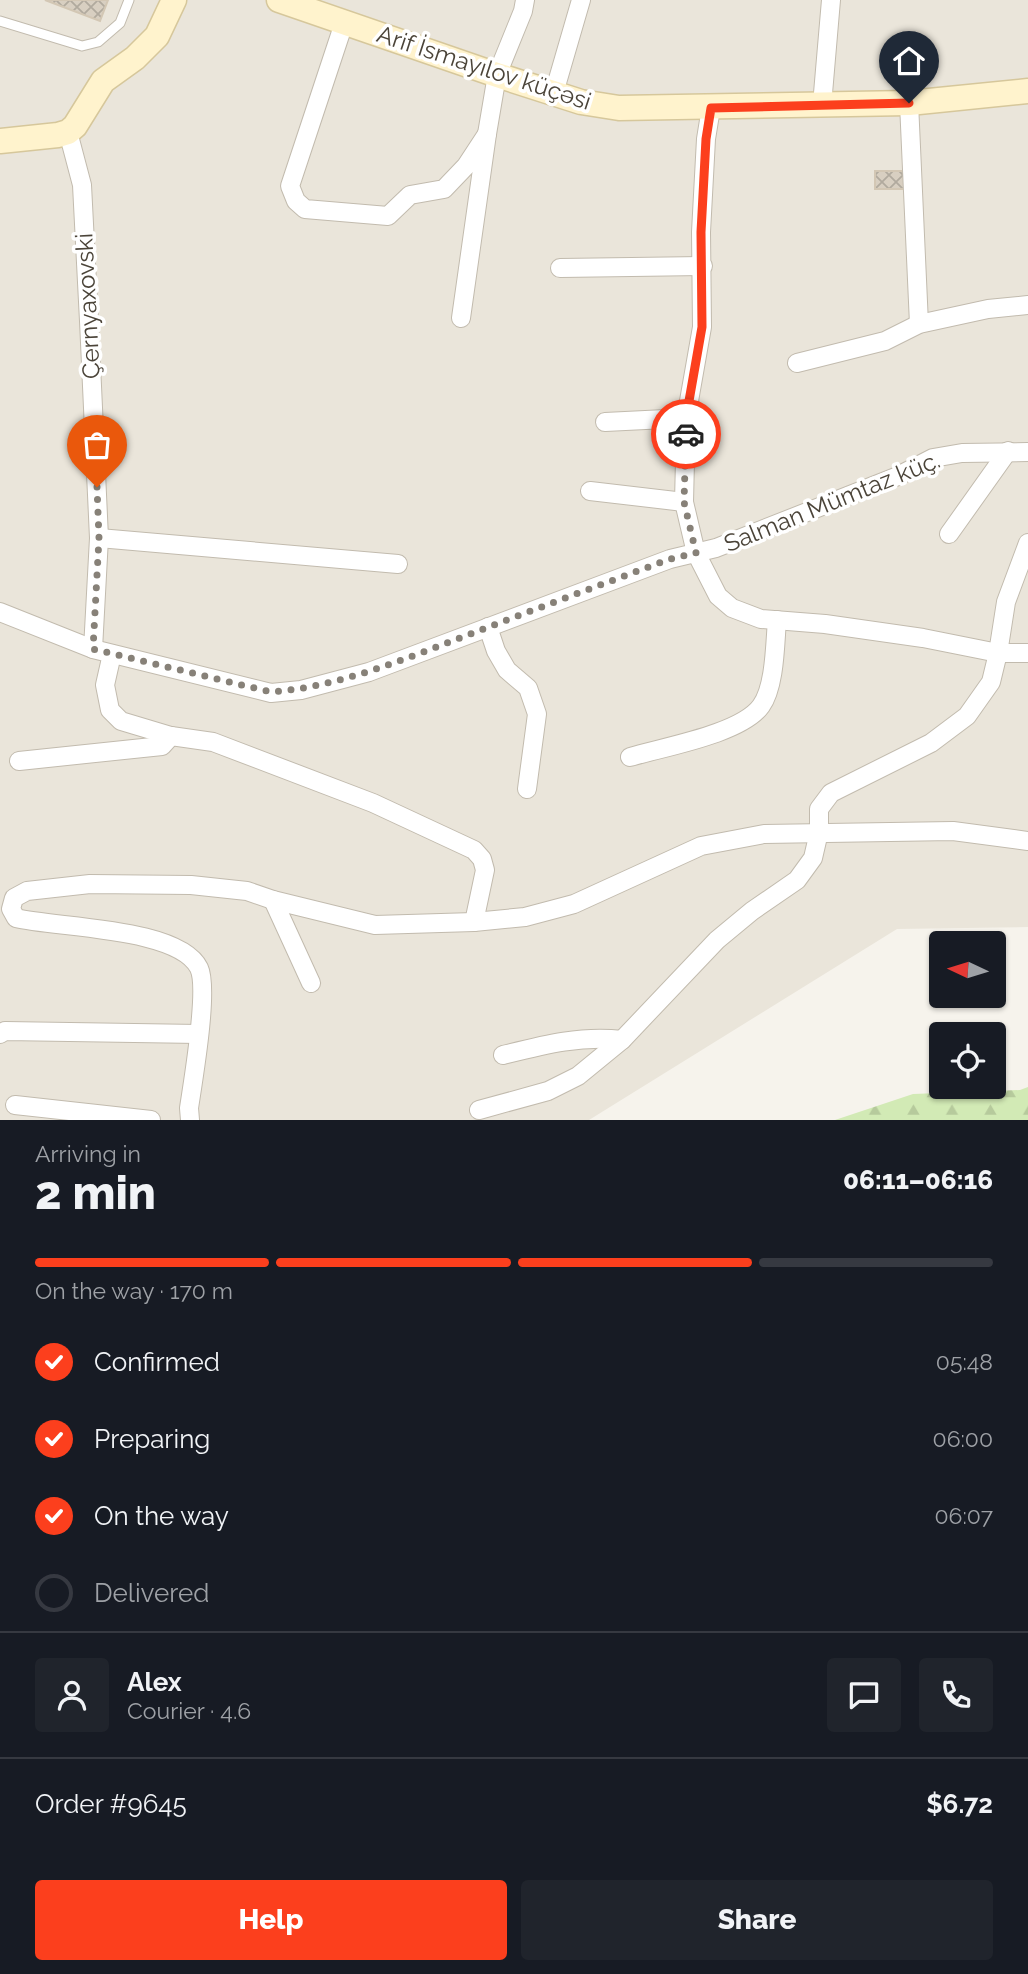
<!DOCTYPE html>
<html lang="en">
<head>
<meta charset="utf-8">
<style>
  :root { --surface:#171b24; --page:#20242c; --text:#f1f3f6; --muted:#9ea1a6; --line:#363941; --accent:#fc3f1d }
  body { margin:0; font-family:Raleway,sans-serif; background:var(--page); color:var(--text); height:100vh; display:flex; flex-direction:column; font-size:26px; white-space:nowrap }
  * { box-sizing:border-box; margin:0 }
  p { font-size:23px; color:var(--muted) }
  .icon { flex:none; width:38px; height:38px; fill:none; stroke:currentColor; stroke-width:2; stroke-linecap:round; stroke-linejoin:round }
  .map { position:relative; height:1120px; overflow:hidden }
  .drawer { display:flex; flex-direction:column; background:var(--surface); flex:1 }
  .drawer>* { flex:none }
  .needle { width:46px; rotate:274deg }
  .controls { position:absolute; left:929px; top:931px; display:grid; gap:14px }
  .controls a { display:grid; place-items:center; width:77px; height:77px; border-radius:7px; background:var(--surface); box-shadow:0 2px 5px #0004; font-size:35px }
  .pin { position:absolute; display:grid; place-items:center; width:60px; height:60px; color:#fff; margin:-72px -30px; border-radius:50% 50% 50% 0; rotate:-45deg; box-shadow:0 0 7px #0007 }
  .pin .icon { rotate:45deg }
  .courier { position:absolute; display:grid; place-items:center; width:70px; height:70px; margin:-35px; border:5px solid #fc3f1d; border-radius:50%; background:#fff; color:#222; box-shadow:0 2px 9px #0007 }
  .summary em { font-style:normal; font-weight:800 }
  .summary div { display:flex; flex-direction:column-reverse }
  .summary { display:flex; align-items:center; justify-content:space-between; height:119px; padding:0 35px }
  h1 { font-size:46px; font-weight:800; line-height:52px }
  .bar { display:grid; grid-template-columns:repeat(4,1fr); gap:10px 7px; align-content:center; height:84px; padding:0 35px }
  .bar i { height:9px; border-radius:5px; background:var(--line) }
  .bar .current { background:var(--accent) }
  .bar p { grid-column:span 4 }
  .line { display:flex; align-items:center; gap:18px; padding:0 35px; border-top:2px solid var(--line) }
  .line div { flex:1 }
  .round { display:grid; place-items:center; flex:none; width:74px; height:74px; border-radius:7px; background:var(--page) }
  ol { padding:0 35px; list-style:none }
  li { display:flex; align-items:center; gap:21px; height:77px }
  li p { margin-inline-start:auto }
  li .icon { padding:7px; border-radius:50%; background:var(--accent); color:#fff; stroke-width:4 }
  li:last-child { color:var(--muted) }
  li i { width:38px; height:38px; border:4px solid var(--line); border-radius:50% }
  .button { display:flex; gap:14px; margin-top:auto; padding:14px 35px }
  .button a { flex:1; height:80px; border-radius:7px; background:var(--accent); color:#fff; font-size:28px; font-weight:800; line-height:80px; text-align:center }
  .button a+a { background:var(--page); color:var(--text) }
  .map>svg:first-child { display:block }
  .residential { fill:#eae5da }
  .forest { fill:url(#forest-firs) }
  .building { fill:url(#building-cross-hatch); stroke:#d3c7b4; stroke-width:2 }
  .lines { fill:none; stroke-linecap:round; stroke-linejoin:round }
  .lane-casing { stroke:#c2bbae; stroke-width:11 }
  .street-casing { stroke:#c2bbae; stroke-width:20 }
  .secondary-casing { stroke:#d6c79b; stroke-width:27 }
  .lane { stroke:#fff; stroke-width:9 }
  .street { stroke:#fff; stroke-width:18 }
  .secondary { stroke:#fff3cd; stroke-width:24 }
  .done { stroke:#878178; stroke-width:7; stroke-dasharray:0 12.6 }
  .route { stroke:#fc3f1d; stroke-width:9 }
  .labels { text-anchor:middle; stroke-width:7; stroke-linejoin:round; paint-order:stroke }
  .street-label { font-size:24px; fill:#4b4439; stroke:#fff }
</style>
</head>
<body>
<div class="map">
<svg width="1028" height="1120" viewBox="0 0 1028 1120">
  <defs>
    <pattern id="forest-firs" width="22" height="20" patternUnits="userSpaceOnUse" patternTransform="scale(1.75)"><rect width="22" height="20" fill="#d2eab5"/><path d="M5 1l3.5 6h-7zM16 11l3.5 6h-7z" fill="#b6ca9c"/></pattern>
    <pattern id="building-cross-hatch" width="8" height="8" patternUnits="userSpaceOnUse" patternTransform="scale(1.75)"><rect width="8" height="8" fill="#d8cfc1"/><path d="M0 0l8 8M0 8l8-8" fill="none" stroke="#b1aa9e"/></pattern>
  </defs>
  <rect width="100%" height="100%" fill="#f6f3ec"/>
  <path class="residential" d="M0,0h1028v927l-131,2 -308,191h-589z"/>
  <path class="forest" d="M1028,1087v33h-193l78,-26 107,-4z"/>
  <g class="building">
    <path d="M45,0h63l-8,21z"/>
    <rect x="875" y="171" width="31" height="18"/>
  </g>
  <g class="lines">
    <g class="lane-casing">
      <path id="lane" d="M0,21l82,25 16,-4 22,-19 9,-23"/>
    </g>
    <g class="street-casing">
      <g id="street">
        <path d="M344,23l-54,163 6,15 9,8 83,7 22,-21 34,-6 22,-23 21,-32"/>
        <path d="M554,93l27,-93"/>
        <path d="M909,103l10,221"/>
        <path d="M822,105l9,-105"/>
        <path d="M711,108l-5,31 -5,93 1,95 -16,91 -2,84 12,51 22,43 14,12 29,11 64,5 98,14 75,15h30"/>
        <path d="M68,132l14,53 7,136 10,217 -6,111"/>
        <path d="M560,268l143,-2"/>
        <path d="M461,318l26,-184 10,-59 26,-64 2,-11"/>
        <path d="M797,363l88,-22 34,-17 69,-15 40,-4"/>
        <path d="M605,422l81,-4"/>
        <path d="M590,491l94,11"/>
        <path d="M949,534l59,-83"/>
        <path d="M99,538l299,26"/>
        <path d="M0,612l93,37 178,44 30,-3 68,-18 301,-113 46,-11 182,-72 35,-18 29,-5 66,-1"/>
        <path d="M488,627l8,24 11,19 21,18 9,26 -10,75"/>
        <path d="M112,654l-7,31 5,25 11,11 50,15 42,6 160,61 101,47 8,9 3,11 -11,52"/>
        <path d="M630,757c33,-10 111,-23 131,-51 14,-19 14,-62 16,-86"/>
        <path d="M19,761l143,-15 9,-10"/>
        <path d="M273,900l38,83"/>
        <path d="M0,1034l5,-3 194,3"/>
        <path d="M503,1055c40,-10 78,-20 119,-15"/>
        <path d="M15,1105l136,15"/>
        <path d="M479,1110l69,-19 30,-15 44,-36 95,-100 35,-29 45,-31 16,-22 6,-26v-23l12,-16 100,-50 36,-27 24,-34 7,-29 8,-51 22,-59"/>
        <path d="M190,1120l-1,-12c4,-27 20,-119 10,-140 -20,-41 -143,-40 -183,-50l-5,-9 3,-11 13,-7 63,-7 101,1 56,6 26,9 102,25 99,-3 51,-5 49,-13 127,-58 63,-12 189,-3 75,10"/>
      </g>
    </g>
    <g class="secondary-casing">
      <g id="secondary">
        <path d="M279,0l218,75 84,27 38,6 290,-5 119,-12"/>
        <path d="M0,141l58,-6 10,-3 7,-6 28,-45 32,-23 22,-22 17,-36"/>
      </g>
    </g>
    <use href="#lane" class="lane"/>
    <use href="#street" class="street"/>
    <use href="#secondary" class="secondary"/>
  </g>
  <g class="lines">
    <path class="done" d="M97,487l2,51 -6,111 178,43c66,-5 128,-31 189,-54 70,-27 140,-53 210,-79l26,-6 -12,-51 2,-68"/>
    <path class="route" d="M686,434v-16l16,-91 -1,-95 5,-93 5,-31 198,-5"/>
  </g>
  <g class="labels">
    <g class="street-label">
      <text transform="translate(484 68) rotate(18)" y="8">Arif İsmayılov küçəsi</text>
      <text transform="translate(88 306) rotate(-93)" y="8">Çernyaxovski</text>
      <text transform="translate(832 502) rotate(-22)" y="8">Salman Mümtaz küç.</text>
    </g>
  </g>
</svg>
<div class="controls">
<a><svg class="needle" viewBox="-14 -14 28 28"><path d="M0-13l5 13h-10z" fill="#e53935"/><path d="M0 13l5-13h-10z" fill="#9ea1a6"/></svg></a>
<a><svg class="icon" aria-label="locate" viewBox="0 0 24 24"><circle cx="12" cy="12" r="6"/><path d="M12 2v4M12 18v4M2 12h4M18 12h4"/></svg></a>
</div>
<div class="pin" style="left:97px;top:487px;background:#ea580c"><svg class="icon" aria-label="bag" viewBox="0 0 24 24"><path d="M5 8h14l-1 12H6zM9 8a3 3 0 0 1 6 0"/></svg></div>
<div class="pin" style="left:909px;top:103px;background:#1f2937"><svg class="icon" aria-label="home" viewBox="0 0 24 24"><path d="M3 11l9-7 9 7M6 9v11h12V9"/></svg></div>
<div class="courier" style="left:686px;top:434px"><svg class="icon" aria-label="car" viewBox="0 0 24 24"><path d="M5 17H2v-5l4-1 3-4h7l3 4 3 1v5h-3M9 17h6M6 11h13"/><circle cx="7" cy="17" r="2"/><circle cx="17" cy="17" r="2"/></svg></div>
</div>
<section class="drawer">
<div class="summary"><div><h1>2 min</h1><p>Arriving in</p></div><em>06:11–06:16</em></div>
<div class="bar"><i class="current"></i><i class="current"></i><i class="current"></i><i></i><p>On the way · 170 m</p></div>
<ol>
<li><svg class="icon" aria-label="check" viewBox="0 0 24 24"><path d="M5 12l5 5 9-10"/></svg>Confirmed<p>05:48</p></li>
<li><svg class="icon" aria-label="check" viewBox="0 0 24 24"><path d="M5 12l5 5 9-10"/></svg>Preparing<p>06:00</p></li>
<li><svg class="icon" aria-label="check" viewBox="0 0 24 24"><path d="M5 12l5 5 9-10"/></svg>On the way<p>06:07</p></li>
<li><i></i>Delivered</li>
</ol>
<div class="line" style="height:126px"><a class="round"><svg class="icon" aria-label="person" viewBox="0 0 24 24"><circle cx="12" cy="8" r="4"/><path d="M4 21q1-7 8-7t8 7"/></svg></a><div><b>Alex</b><p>Courier · 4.6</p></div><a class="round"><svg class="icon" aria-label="chat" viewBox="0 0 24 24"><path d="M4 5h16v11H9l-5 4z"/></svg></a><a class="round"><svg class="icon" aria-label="phone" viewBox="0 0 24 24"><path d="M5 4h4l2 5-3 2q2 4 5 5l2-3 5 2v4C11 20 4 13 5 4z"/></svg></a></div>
<div class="line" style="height:91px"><div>Order #9645</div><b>$6.72</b></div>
<div class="button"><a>Help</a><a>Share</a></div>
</section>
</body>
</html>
